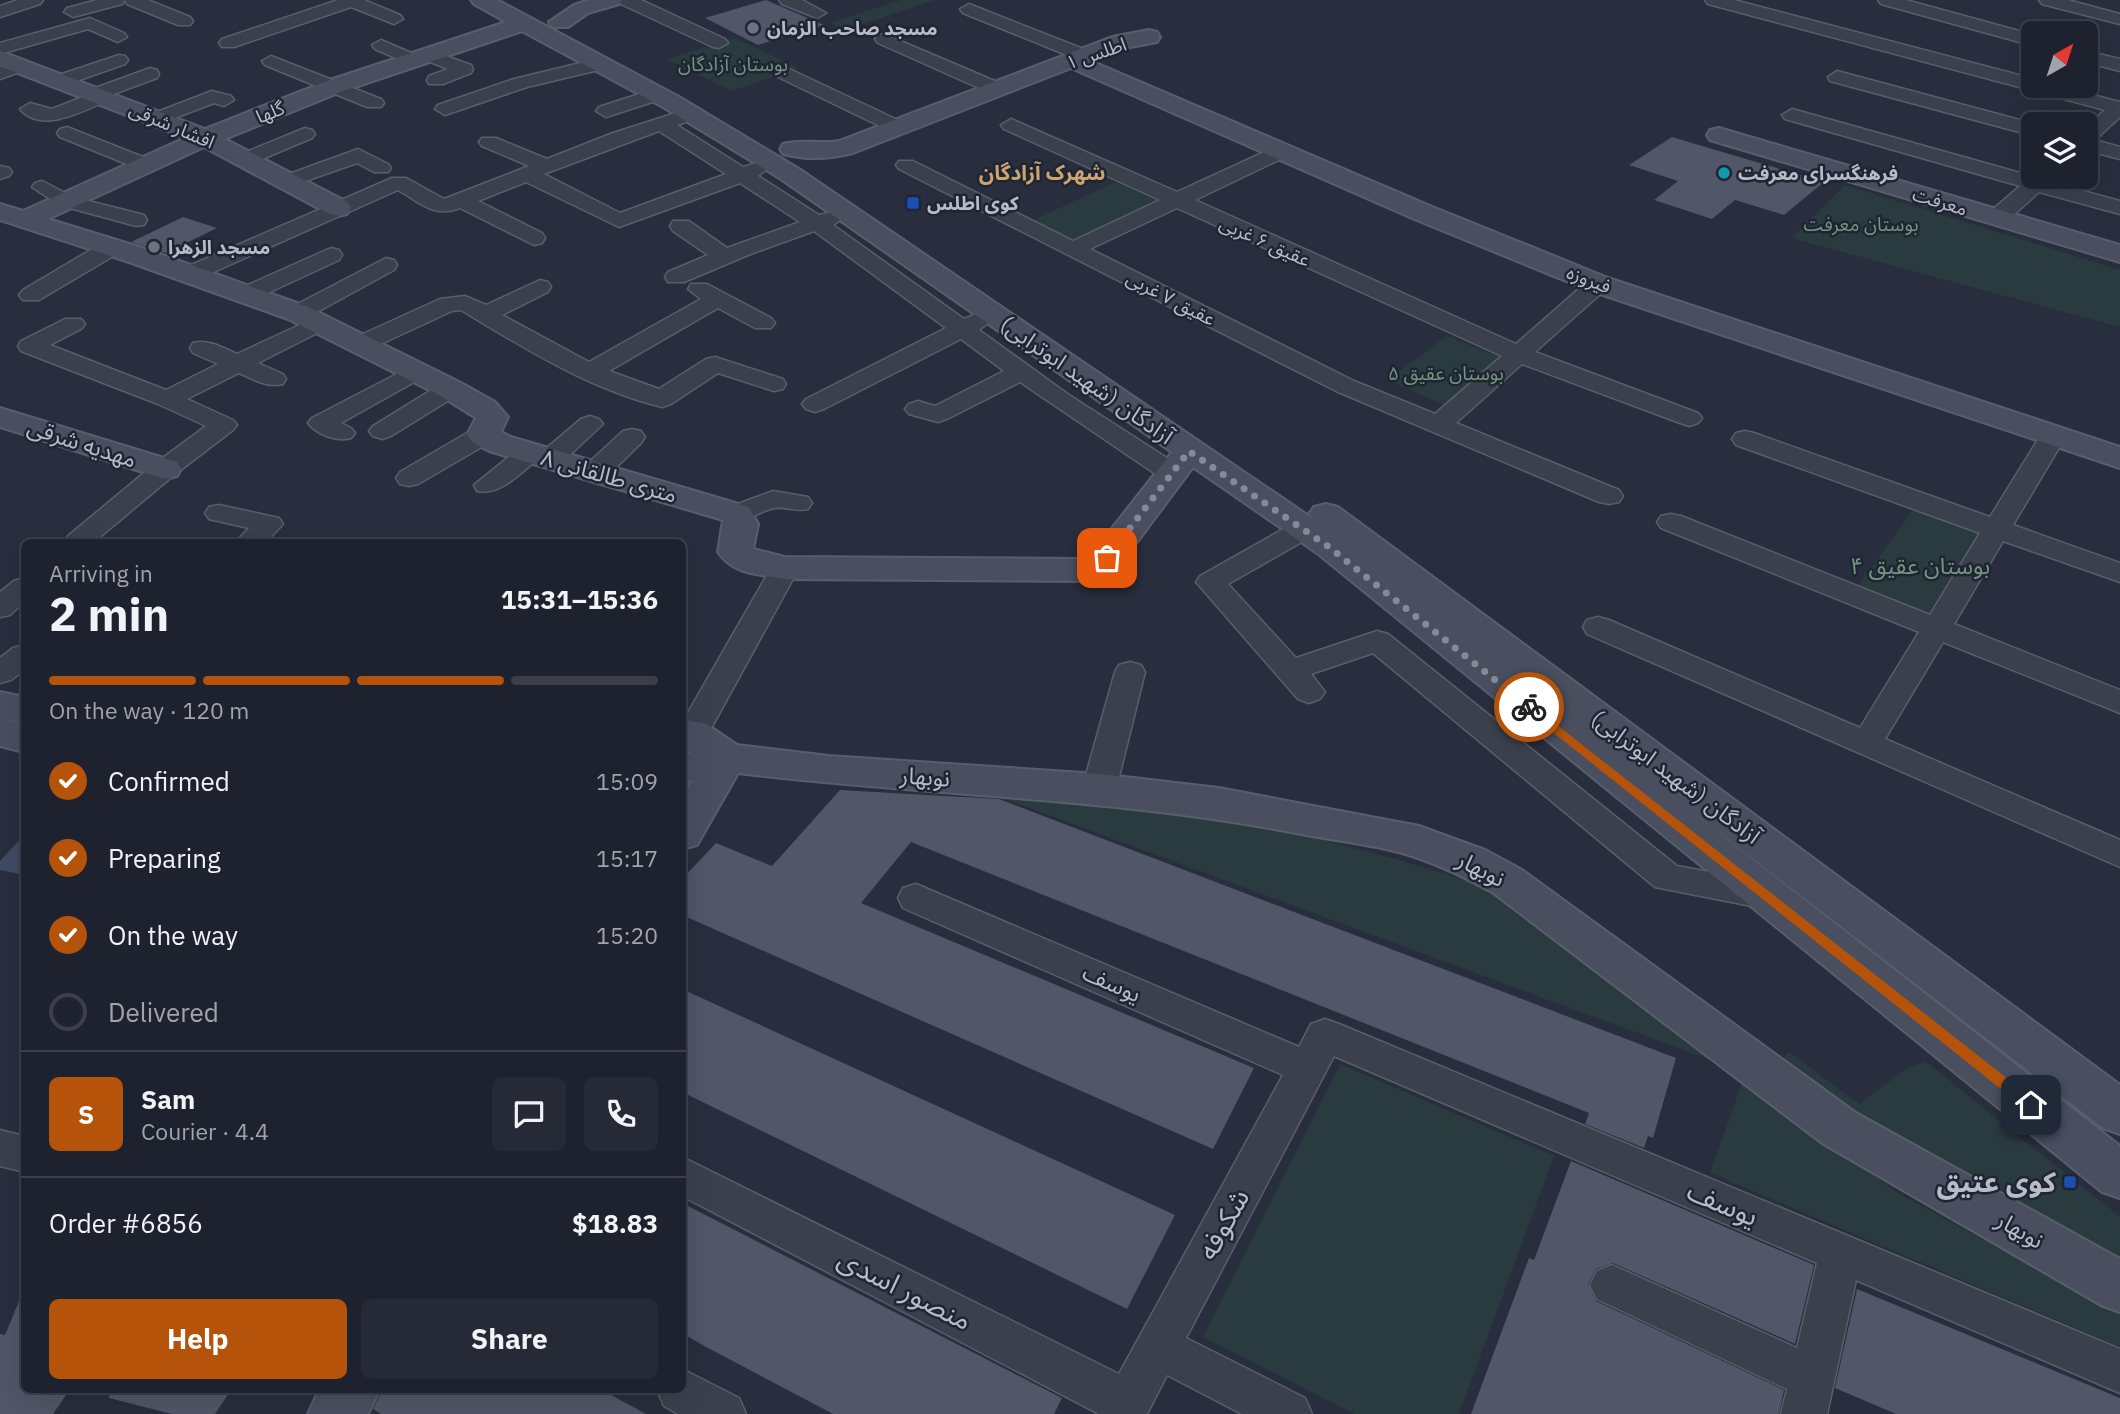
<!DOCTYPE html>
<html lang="en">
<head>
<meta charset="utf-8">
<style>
  :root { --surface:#1e222e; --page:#262a36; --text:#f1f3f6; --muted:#a1a4aa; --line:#3c3f4a; --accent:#b45309 }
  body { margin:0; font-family:"IBM Plex Sans","Noto Sans Arabic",sans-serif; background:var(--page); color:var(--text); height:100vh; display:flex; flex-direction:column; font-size:26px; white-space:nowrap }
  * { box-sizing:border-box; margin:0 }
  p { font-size:23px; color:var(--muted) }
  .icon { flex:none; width:38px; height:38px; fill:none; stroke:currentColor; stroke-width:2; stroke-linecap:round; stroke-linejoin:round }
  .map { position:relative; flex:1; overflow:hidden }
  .details { position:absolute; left:21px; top:539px; width:665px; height:854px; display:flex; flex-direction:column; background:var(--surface); border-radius:10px; box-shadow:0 7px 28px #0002,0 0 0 2px var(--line) }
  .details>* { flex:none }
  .needle { width:46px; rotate:39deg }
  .controls { position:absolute; left:2021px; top:21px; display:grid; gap:14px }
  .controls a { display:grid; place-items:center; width:77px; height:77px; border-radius:10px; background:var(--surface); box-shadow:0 7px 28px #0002,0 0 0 2px var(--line); font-size:35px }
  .pin { position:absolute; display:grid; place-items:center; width:60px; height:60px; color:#fff; margin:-30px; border-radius:14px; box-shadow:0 4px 10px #0006 }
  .courier { position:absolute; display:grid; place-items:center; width:70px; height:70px; margin:-35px; border:5px solid #b45309; border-radius:50%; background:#fff; color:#222; box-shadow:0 2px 9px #0007 }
  .summary em { font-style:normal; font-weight:700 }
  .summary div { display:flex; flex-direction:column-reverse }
  .summary { display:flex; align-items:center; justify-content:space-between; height:119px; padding:0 28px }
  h1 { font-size:46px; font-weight:700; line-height:52px }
  .bar { display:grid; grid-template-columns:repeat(4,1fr); gap:10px 7px; align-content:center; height:84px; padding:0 28px }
  .bar i { height:9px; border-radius:5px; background:var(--line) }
  .bar .selected { background:var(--accent) }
  .bar p { grid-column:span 4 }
  .line { display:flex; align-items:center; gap:18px; padding:0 28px; border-top:2px solid var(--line) }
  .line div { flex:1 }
  .round { display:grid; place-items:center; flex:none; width:74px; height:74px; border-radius:10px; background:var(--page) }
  ol { padding:0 28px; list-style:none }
  li { display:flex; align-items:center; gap:21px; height:77px }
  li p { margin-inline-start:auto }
  li .icon { padding:7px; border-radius:50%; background:var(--accent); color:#fff; stroke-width:4 }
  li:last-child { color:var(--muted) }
  li i { width:38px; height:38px; border:4px solid var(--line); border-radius:50% }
  .action { display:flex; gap:14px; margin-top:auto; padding:14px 28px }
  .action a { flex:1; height:80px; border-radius:10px; background:var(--accent); color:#fff; font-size:28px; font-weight:700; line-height:80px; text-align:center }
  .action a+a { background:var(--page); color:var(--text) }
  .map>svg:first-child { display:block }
  .green { fill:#2a3b3f }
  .water { fill:#3f4a64 }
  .building { fill:#515668 }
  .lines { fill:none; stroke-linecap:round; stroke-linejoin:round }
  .street-casing { stroke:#595e6b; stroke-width:3 }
  .secondary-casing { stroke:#595e6b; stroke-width:4 }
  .street { fill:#3b404d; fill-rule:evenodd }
  .secondary { fill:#4a4f60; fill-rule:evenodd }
  .route { fill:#b45309 }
  .done { stroke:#868a97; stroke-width:7; stroke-dasharray:0 12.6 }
  .worship-dot { fill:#6b7280; stroke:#202533; stroke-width:2.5 }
  .culture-dot { fill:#0f9aa8; stroke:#202533; stroke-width:2.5 }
  .transit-dot { fill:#1a4fb4; stroke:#202533; stroke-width:2.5 }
  .labels { text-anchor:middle; stroke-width:5; stroke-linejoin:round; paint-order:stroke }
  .far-poi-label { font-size:19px; font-weight:bold; fill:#b8bbc8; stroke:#202533; text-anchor:start }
  .far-street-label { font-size:19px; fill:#b8bbc8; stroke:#202533 }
  .far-park-label { font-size:19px; fill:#71977f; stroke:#202533 }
  .far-neighbourhood-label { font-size:21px; font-weight:bold; fill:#cba570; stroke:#202533 }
  .street-label { font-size:23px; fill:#b8bbc8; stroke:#202533 }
  .park-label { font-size:23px; fill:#71977f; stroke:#202533 }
  .near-poi-label { font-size:28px; font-weight:bold; fill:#b8bbc8; stroke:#202533; text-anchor:end }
  .near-street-label { font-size:28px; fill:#b8bbc8; stroke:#202533 }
</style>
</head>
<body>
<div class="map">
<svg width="2120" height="1414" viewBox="0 0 2120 1414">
  <rect width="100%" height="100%" fill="#282e3d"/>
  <g class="green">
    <path d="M901,0h33l-89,30 -14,-7z"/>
    <path d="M735,38l63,30 -67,23 -63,-32z"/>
    <path d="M1115,182l46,20 -86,41 -45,-21z"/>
    <path d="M1845,185l275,85v57l-329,-89z"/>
    <path d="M1447,336l61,24 -57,48 -64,-28z"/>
    <path d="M1914,509l71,25 -51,84 -77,-31z"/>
    <path d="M989,793l158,12 161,31 84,22 95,29 232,176z"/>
    <path d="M1789,1052l70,52 46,-34 20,-9 195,156v54l-154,-83 -187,-127z"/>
    <path d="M1340,1064l214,92 -95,258h-104l-152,-77z"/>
    <path d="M1742,1083l159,112 219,119v33l-410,-174z"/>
  </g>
  <path class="water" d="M24,835v40l-24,-5v-9z"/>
  <g class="building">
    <path d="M766,0l58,25 -66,20 -53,-27z"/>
    <path d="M1672,137l152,45 -40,33 -49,-15 -23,19 -58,-19 24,-19 -49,-16z"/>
    <path d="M183,217l34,11 -51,25 -35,-11z"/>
    <path d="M840,790l159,9 677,259 -23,80 -5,-2 -4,12 -59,-24 4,-11 -678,-271 -50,61 393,165 -41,81 -531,-234v-36l34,-36 56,23z"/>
    <path d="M682,989l493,226 -48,94 -445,-217z"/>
    <path d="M1571,1161l243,104 -19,79 -182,-81 -17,6 -8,15 8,17 188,89 -5,24h-308l58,-156 5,2z"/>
    <path d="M682,1203l380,195 -8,16h-221l-127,-67 -24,-14z"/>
    <path d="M24,1289v101h19l23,5 -13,19h-53v-80l5,1z"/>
    <path d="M1857,1289l263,109v16h-224l-61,-26z"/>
    <path d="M110,1390h121l-16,24h-43l-63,-16z"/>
    <path d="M382,1390h220l44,24h-265l-8,-5z"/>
  </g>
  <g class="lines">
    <g class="street-casing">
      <g id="street">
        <path d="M18,0h25l-3,4 -40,13v-11z"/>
        <path d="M97,0h51l42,17 3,4 -3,4h-12l-51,-21 -2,-4 -3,4 -49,13 -9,-5 3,-4z"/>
        <path d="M338,0h26l36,15 3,4 -9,5 -43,-17 -117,40h-12l-3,-4 3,-4z"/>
        <path d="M618,0h23l84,39 3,4 -9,5 -6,-1 -92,-43z"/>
        <path d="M779,0h23l24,13 -9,5 -35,-14z"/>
        <path d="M1705,0h29l300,79v7h24l62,16v15l-25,23 25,7v12l-34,-9v-23l19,-17 -397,-106z"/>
        <path d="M1878,0h28l128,35v11l-153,-42z"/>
        <path d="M2039,0h29l52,14v10l-78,-20z"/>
        <path d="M969,4l122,48 3,4 -3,4h-12l-116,-47 -3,-4z"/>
        <path d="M90,18l34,15 3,4 -9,5 -30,-13 -88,25v-11z"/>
        <path d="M884,34l120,51 2,4 -9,6 -7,-2 -112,-50 -3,-4 3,-4z"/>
        <path d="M381,40l37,16 3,4 -9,5 -37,-16 -3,-4z"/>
        <path d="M429,50l42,15 2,4 -2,4 -28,11h-14l-2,-4 2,-4 19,-7 -25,-10 -3,-4 3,-4z"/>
        <path d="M2086,51l34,8v12l-34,-9z"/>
        <path d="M119,55l6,1 3,4 -3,4 -68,24 -9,-6 2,-4z"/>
        <path d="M271,56l110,43 3,4 -3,4h-14l-102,-42 -3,-4z"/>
        <path d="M601,58l6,2 3,4 -3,4 -80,19 -82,28 -10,-6 3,-4 76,-26z"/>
        <path d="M18,60l9,6 -2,4 -25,9v-12z"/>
        <path d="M785,67l119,56 3,4 -10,6 -7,-2 -112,-54 -2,-4 2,-4z"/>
        <path d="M150,68l7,2 2,4 -2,4 -46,17 -2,5c-24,10 -68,35 -89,9l10,-6 22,6 36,-14 2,-5z"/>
        <path d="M1837,71l198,53 -1,12 -204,-55 -2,-4z"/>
        <path d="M658,88l9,6 -2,4 -59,19 -10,-6 3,-4z"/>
        <path d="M212,91l19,5 3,4 -10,6 -10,-3 -55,21 -10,-6 3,-4z"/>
        <path d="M1792,109l239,67 22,1 -3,5 70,19v13l-81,-22 -34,31h-16l-3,-5 3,-5 31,-27 -235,-67 -3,-4z"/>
        <path d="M682,111l10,6 -3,4 -12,4 66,42 14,-4 7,2 3,4 -9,7 61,39 13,-3 8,1 3,5 -10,7 131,94 15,-6 8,2 4,5 -12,10 90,65 112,72 4,6 -4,6 -9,2 -9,-2 -143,-97 -73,37 -9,3 -29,-8 -4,-5 4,-5 9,-3 17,5 69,-35 -43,-32 -137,70 -9,3 -9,-3 -4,-5 4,-5 140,-71 -132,-97 -66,24 -64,27h-16l-3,-5 3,-5 40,-17 -35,-24 -3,-5 3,-5h16l38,27 73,-26 -60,-39 -121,44 -93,-45 -48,19 64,32 3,5 -3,5 -8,2 -74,-37c-26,10 -39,-5 -62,-18l-200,89h-16l-3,-5 3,-5 210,-91h14l38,21 85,-33 -47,-20 -3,-4 3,-4h14l51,21 66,-26zM659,131l67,43 -106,39 -76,-39z"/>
        <path d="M1011,119l166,73 96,-44h14l3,4 -3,4 -92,44 321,144 74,-65h16l3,5 -3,5 -71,63 163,61 4,5 -4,5 -9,3 -9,-3 -158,-59 -66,59 163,67 4,6 -4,6 -10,2 -10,-2 -263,-111 -437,-222 -3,-4 3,-4h14l160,80 87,-41 -156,-71 -3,-4zM1177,208l325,148 -67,58 -81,-33 -264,-132z"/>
        <path d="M67,127l86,34 3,4 -3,4h-14l-79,-32 -3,-4 3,-4z"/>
        <path d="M305,128l7,2 3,4 -3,4 -59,25h-14l-3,-4 3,-4z"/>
        <path d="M358,149l30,15 3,4 -3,4h-14l-17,-9 -69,24 -7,-2 -3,-4 3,-4z"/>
        <path d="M0,166l9,2 3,4 -3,4 -9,3z"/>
        <path d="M42,181l31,16 71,18 3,5 -3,5 -8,1 -77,-21 -27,-18 3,-4z"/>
        <path d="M112,240l8,2 3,5 -3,5 -81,48h-16l-4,-5 4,-5 81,-48z"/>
        <path d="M331,248l8,2 3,5 -3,5 -84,39h-16l-4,-5 4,-5z"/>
        <path d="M386,258l8,2 3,5 -3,5 -88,48h-16l-4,-5 4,-5z"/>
        <path d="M540,280l8,2 3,5 -3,5 -46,23 87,47 112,-63 -13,-10 3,-5h16l64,34 4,5 -4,5h-16l-37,-20 -109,63 50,18 47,-30 9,-2 68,22 3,5 -3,5 -9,2 -56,-18 -47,31 -9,3c-73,-18 -138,-59 -201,-97l-9,1 -82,38 -9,2 -9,-2 -3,-5 3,-5 88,-40 25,-3 21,9z"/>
        <path d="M319,316l8,2 4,5 -4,5 -69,35 25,11 3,5 -3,5c-16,4 -30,-5 -44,-11l-52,26 46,21 4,5 -4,5 -59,45 -80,67h-30l4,-6 88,-73 50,-37 -48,-22 -137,-53 -3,-5 3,-5 44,-22h16l4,5 -4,5 -31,16 116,45 52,-26 -25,-11 -3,-5 3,-5c16,-4 30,5 44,11z"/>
        <path d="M416,364l9,2 3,5 -3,5 -84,47 10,5 4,5 -4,5c-14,4 -34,-3 -43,-15l4,-5z"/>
        <path d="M450,381l9,3 4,5 -4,5 -68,42 -9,3 -9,-3 -4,-5 4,-5 68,-42z"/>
        <path d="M590,416l9,3 4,5 -44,41 -9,2 -9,-2 -4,-5c-17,13 -37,36 -60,31l-3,-6 47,-38 9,-2 9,2 3,5 39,-33z"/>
        <path d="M483,427l9,2 4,6 -4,6 -74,43 -9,2 -9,-2 -4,-6 4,-6 74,-43z"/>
        <path d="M2053,428l9,2 4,6 -53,89 107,38v19l-117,-41 -49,83 166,66v23l-177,-71 -58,97 235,101v27l-533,-233 -4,-7 4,-7 11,-3 11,3 251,108 59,-96 -258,-104 -4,-6 4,-6 10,-2 10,2 249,99 50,-82 -244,-88 -4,-6 4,-6 9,-2 9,2 236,84 54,-87z"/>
        <path d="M632,429l9,2 4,6 -4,6c-16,14 -33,40 -56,35l-4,-6 4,-6 38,-35z"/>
        <path d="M773,491l35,6 4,6 -4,6c-12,3 -22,-3 -33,-1 -18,3 -29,17 -48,12l-4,-6 4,-6z"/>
        <path d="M219,505l60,13 4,6 -17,18h-30l13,-14 -40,-9 -4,-6 4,-6z"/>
        <path d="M1304,521l10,2 4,6 -4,6 -86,49 68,74 81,-27 11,3 289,232 102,19 6,10 -6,10 -12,4 -112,-22 -282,-234 -62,21 14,18 -5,7 -11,4 -11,-4 -102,-117 4,-6 94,-53z"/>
        <path d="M785,559l10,3 4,6 -91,166 -5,8 -11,3 -10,-3v-19l89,-155 4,-6z"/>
        <path d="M24,578v24l-14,13 -10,2v-25l14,-11z"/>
        <path d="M24,645v25l-13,10 -11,3v-25l13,-10z"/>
        <path d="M1130,662l11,3 4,7 -29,117 -5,8 -12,4 -12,-4 -5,-8 33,-117 4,-7z"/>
        <path d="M916,884l383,163 12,-23 14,-5 14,5 781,325v44l-264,-113 -29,134h-46l6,-25 -190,-90 -7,-14 7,-14 15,-6 185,83 20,-85 -483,-207 -148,282 119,60 7,16h-70l-75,-39 -20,39h-48l-417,-218v-39l437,217 164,-299 -380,-167 -5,-10 5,-10z"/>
        <path d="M0,1130l24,6v36l-24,-6z"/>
        <path d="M682,1369l57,29 7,16h-68l-14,-8 -7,-16h25z"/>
      </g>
    </g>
    <g class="secondary-casing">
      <g id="secondary">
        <path d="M471,0h26l182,97 120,72 514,350 -4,-5 5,-7 12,-3 12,3 782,578v49l-17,-6 -456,-351 473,369v52l-18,-6 -785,-639 -124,-86 -74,99 -20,12 -12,3 -302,-2c-25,-5 -52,-4 -67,-27l5,-32 -234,-69 -17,-9 -5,-7 9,-17 -3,-2 -34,-21 -151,-76 -159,-57 -129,-42v-16l23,7 162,-73 -185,-72v-15l205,78 122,-48 179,-59 -32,-18zM522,31l141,76 118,72 391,273 -77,98 -15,9 -295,-2 -32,-8 5,-25 -9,-17 -238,-70 -10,-5 7,-15 -13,-15 -34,-19 -153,-76 -159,-57 -101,-31 156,-72 125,67 9,2 9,-2 4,-6 -4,-6 -122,-63 118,-48z"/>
        <path d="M589,0h33l-3,4 -31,9 -20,14h-16l-3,-5 25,-17z"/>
        <path d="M1149,30l8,2 3,5 -3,5 -32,6 -34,13 339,145 178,72 512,169v21l-532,-178 -176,-72 -341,-150 -218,85c-23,6 -47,7 -70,1l-3,-5 3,-5c18,-5 38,0 56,-3l273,-104z"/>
        <path d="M1719,128l401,117v17l-410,-122 -3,-5 3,-5z"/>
        <path d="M0,408l177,54 4,7 -4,7 -12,3 -165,-52z"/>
        <path d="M0,692l24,5v26l-24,-5z"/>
        <path d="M0,718l24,6v28l-24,-6z"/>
        <path d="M682,719l24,5 31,21 92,11 270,18 120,14 200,38 66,24 37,20 334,243 264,146v53l-19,-7 -279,-162 -330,-251c-25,-13 -50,-26 -77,-35 -36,-12 -77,-16 -114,-23 -186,-37 -375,-38 -563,-61l-41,72 -15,4v-51l11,-18 -11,3v-28l9,-2 -9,-6z"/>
        <path d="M319,1390h60l-11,24h-60z"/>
      </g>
    </g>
    <use href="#street" class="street"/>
    <use href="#secondary" class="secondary"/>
  </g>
  <path class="route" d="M1529,703l507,398v8h-10l-501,-399 -1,-3z"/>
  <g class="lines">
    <path class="done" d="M1107,558l82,-107 140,96 200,160"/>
  </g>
  <g class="worship-dot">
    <circle cx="753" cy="28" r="7"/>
    <circle cx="154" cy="247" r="7"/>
  </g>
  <circle class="culture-dot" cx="1724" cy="173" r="7"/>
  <g class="transit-dot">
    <rect x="906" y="196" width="14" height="14" rx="3.5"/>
    <rect x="2063" y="1175" width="14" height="14" rx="3.5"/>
  </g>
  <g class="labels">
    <g class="far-poi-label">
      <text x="767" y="35">مسجد صاحب الزمان</text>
      <text x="1738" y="180">فرهنگسرای معرفت</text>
      <text x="927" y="210">کوی اطلس</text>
      <text x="168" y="254">مسجد الزهرا</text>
    </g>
    <g class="far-street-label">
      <text transform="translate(1096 53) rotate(-19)" y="7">اطلس ۱</text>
      <text transform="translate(270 112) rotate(-22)" y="7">گلها</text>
      <text transform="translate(172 125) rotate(23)" y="7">افشار شرقی</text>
      <text transform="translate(1940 201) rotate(17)" y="7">معرفت</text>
      <text transform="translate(1265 241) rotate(24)" y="7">عقیق ۶ غربی</text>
      <text transform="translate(1589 279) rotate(21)" y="7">فیروزه</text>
      <text transform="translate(1171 298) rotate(27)" y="7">عقیق ۷ غربی</text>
    </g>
    <g class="far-park-label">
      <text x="733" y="71">بوستان آزادگان</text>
      <text x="1861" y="231">بوستان معرفت</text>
      <text x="1446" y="380">بوستان عقیق ۵</text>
    </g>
    <g class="far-neighbourhood-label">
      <text x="1042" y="180">شهرک آزادگان</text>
    </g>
    <g class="street-label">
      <text transform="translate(1087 380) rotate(35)" y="8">آزادگان (شهید ابوترابی)</text>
      <text transform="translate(82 443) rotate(18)" y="8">مهدیه شرقی</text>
      <text transform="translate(609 476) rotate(16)" y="8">۸ متری طالقانی</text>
      <text transform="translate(925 777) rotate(4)" y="8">نوبهار</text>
      <text transform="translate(1676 777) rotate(37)" y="8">آزادگان (شهید ابوترابی)</text>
      <text transform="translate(1481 869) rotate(27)" y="8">نوبهار</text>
      <text transform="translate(1112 983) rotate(24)" y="8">یوسف</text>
      <text transform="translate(2020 1230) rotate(30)" y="8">نوبهار</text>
    </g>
    <g class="park-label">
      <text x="1920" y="574">بوستان عقیق ۴</text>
    </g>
    <g class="near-poi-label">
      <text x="2056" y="1192">کوی عتیق</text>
    </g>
    <g class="near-street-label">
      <text transform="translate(1723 1203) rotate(23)" y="10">یوسف</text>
      <text transform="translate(1223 1224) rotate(-61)" y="10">شکوفه</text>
      <text transform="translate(905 1289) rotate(27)" y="10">منصور اسدی</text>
    </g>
  </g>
</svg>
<div class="controls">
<a><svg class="needle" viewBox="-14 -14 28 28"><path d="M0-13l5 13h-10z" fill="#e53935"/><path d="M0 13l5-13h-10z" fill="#a1a4aa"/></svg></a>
<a><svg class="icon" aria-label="layers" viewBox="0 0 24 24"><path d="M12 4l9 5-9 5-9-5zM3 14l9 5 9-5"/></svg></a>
</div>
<div class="pin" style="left:1107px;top:558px;background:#ea580c"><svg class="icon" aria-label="bag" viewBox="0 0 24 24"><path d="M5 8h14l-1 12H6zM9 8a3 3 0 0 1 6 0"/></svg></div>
<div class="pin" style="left:2031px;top:1105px;background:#1f2937"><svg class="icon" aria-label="home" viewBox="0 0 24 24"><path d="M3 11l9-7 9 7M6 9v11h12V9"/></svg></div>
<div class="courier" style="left:1529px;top:707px"><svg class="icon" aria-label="bike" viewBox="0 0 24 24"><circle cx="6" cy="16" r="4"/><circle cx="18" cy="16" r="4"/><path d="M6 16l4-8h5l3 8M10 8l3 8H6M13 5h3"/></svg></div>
<section class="details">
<div class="summary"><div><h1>2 min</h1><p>Arriving in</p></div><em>15:31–15:36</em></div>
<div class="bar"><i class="selected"></i><i class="selected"></i><i class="selected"></i><i></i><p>On the way · 120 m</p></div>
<ol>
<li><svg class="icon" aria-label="check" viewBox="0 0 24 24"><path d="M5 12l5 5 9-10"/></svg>Confirmed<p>15:09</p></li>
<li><svg class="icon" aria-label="check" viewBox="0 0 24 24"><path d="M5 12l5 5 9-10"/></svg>Preparing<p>15:17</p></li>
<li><svg class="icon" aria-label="check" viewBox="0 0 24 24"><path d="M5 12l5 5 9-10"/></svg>On the way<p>15:20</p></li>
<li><i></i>Delivered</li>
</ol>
<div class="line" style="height:126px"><b class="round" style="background:var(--accent);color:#fff">S</b><div><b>Sam</b><p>Courier · 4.4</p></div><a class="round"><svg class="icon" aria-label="chat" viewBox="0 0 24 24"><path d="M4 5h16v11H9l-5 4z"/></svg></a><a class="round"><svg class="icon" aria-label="phone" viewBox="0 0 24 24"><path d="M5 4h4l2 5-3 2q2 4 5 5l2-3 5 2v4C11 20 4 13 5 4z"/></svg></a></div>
<div class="line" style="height:91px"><div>Order #6856</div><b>$18.83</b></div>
<div class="action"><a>Help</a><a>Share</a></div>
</section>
</div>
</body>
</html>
